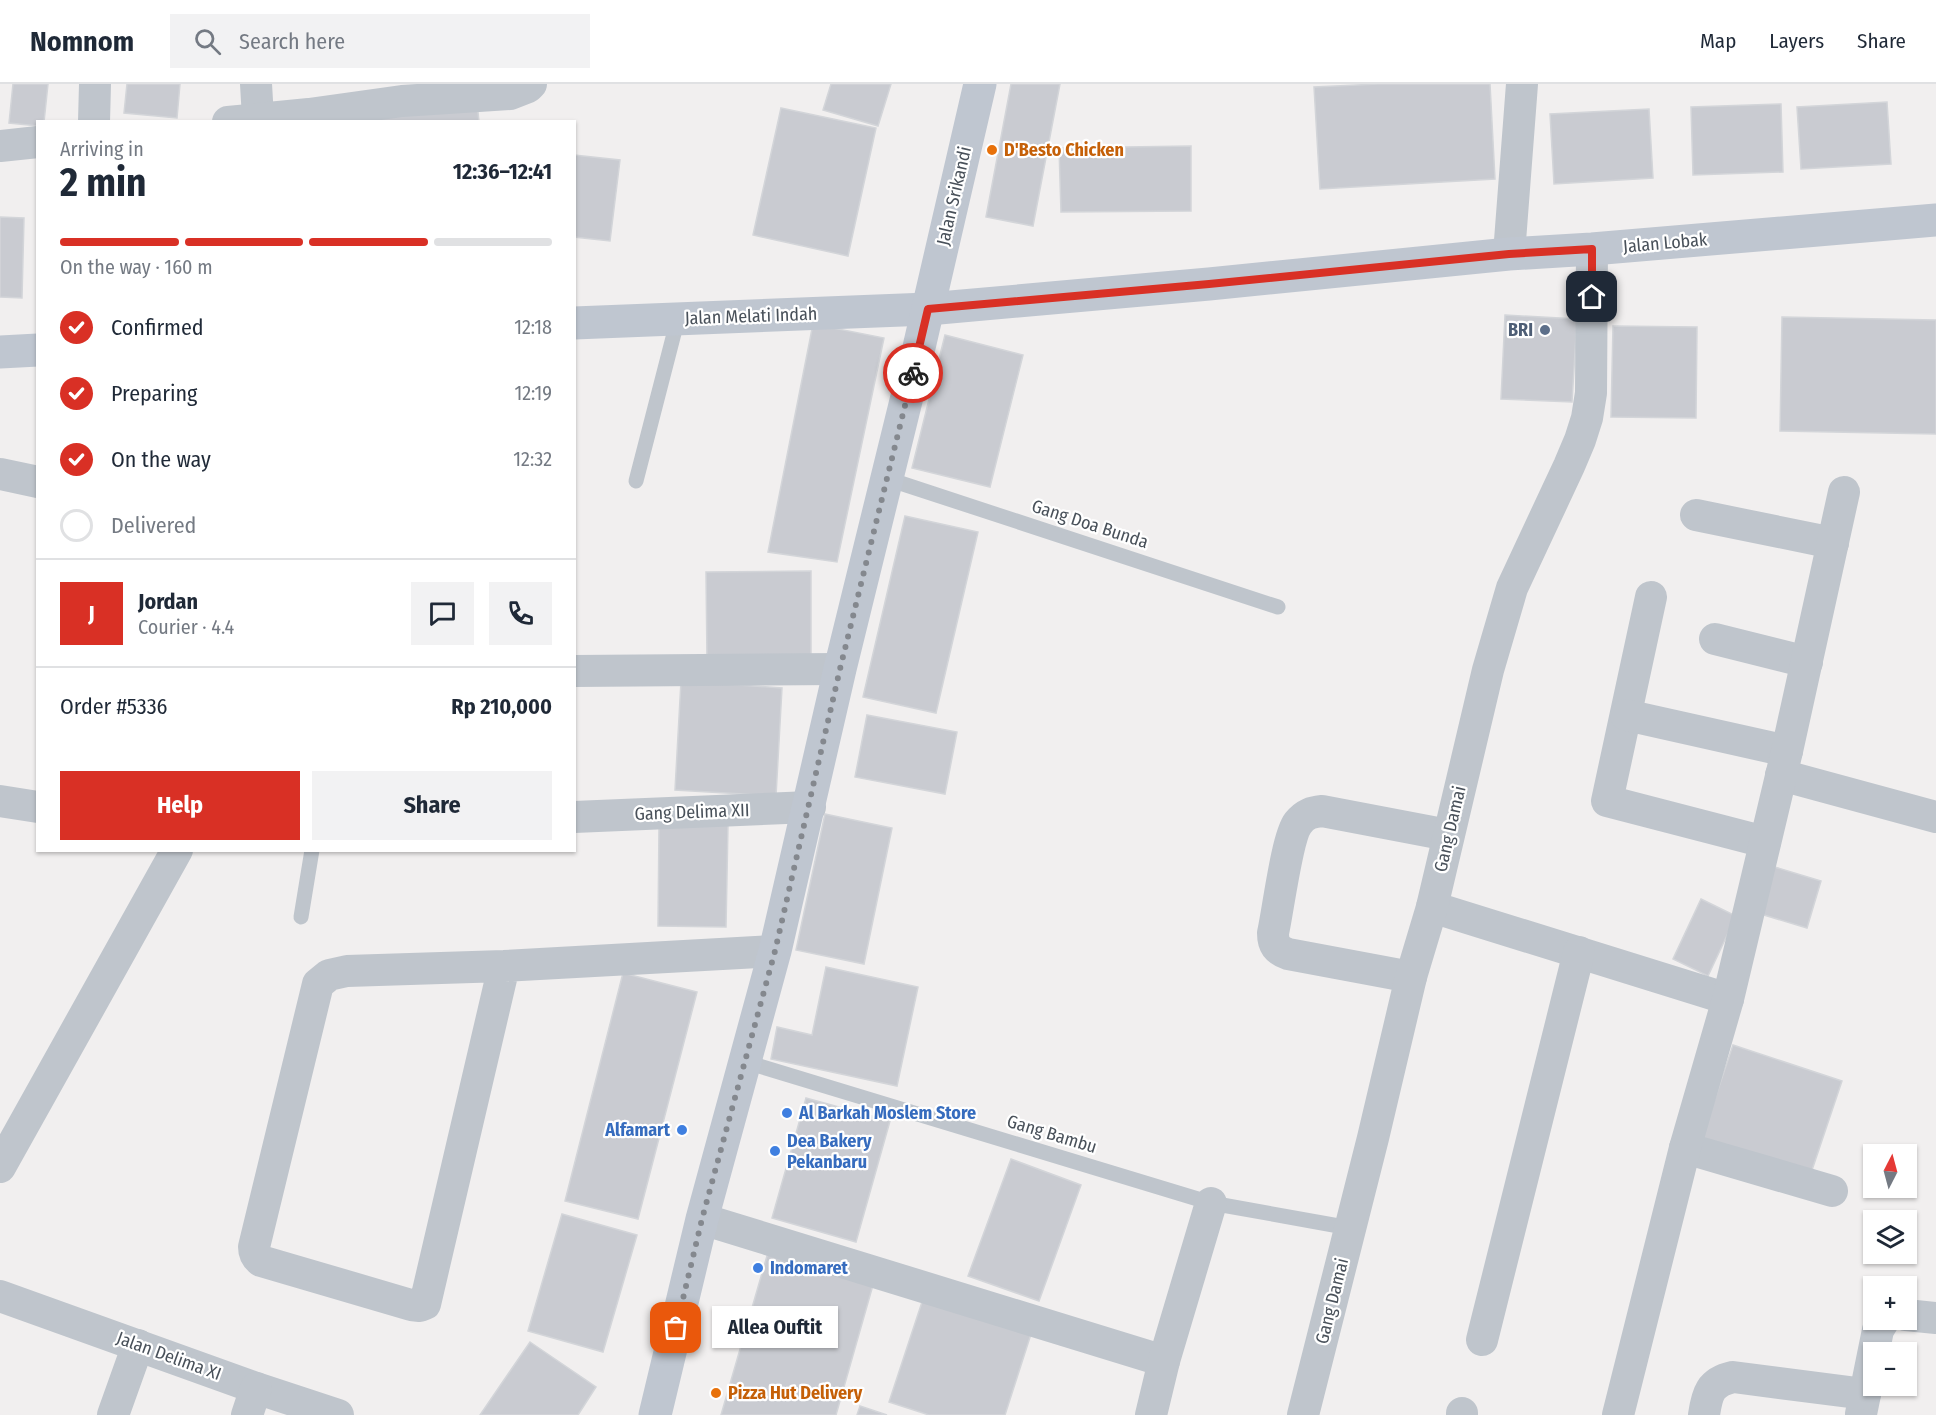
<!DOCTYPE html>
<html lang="en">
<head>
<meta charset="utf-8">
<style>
  :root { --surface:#fff; --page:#f2f2f3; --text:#1f2937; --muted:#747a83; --line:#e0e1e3; --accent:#d93025 }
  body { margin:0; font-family:"Fira Sans Condensed",sans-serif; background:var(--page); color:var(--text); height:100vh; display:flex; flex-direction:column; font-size:22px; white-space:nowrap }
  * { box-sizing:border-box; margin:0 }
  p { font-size:20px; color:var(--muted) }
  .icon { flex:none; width:33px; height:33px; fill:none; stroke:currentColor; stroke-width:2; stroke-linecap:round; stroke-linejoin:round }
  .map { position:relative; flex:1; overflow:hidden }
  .sheet { position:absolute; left:36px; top:36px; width:540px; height:732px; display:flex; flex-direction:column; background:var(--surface); border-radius:0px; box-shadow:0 2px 4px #0004 }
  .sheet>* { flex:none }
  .needle { width:39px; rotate:6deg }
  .fabs { position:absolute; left:1863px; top:1060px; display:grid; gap:12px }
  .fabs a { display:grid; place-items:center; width:54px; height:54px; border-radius:0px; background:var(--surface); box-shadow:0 2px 4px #0004; font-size:30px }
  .pin { position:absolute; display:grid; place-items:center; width:51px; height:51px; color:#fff; margin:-26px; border-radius:12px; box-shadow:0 3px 9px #0006 }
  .courier { position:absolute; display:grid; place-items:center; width:60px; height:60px; margin:-30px; border:4px solid #d93025; border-radius:50%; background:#fff; color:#222; box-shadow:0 2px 8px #0007 }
  .bubble { position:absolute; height:42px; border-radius:0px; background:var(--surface); box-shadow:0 2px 4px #0004; font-size:20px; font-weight:700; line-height:42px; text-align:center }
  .summary em { font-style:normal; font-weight:700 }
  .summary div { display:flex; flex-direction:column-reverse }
  .summary { display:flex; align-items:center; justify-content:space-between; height:102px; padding:0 24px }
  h1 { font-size:39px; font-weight:700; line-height:45px }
  .bar { display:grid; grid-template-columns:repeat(4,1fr); gap:9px 6px; align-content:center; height:72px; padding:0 24px }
  .bar i { height:8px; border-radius:4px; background:var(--line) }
  .bar .current { background:var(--accent) }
  .bar p { grid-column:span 4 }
  .line { display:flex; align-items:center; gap:15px; padding:0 24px; border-top:2px solid var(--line) }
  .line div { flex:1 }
  .round { display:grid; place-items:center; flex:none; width:63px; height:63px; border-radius:0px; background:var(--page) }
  ol { padding:0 24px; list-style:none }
  li { display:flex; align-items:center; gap:18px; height:66px }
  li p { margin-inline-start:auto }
  li .icon { padding:6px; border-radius:50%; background:var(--accent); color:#fff; stroke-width:4 }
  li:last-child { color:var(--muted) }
  li i { width:33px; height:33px; border:3px solid var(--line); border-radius:50% }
  .button { display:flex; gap:12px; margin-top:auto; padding:12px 24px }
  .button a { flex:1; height:69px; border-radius:0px; background:var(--accent); color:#fff; font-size:24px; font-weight:700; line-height:69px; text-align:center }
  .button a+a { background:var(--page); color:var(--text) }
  header { display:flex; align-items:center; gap:36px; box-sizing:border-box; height:84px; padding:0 30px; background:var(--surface); border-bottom:2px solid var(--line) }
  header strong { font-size:28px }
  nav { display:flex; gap:33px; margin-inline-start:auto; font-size:21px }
  .search { width:420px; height:54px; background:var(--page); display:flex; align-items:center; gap:15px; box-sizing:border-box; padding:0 21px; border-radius:0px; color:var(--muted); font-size:22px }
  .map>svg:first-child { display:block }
  .building { fill:#c9cbd1; stroke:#d3d5d9; stroke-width:1.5 }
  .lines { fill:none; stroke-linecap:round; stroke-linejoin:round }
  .service { stroke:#bfc5cc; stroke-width:15 }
  .minor { stroke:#bfc5cc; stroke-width:32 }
  .secondary { stroke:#bfc6d0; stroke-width:33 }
  .done { stroke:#84888e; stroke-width:6; stroke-dasharray:0 10.8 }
  .route { stroke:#d93025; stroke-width:8 }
  .food-dot { fill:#e8710a; stroke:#fff; stroke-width:2 }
  .service-dot { fill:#5c6f8a; stroke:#fff; stroke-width:2 }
  .shop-dot { fill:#3f7fe0; stroke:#fff; stroke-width:2 }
  .labels { text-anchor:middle; stroke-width:4.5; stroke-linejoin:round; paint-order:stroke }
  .food-label { font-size:18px; font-weight:bold; fill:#c56008; stroke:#fff; text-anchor:start }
  .street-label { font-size:18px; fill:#49515a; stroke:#fff }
  .service-label { font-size:18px; font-weight:bold; fill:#4e5e75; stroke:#fff; text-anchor:end }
  .shop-label { font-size:18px; font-weight:bold; fill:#366cbe; stroke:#fff; text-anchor:start }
</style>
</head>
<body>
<header>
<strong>Nomnom</strong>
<div class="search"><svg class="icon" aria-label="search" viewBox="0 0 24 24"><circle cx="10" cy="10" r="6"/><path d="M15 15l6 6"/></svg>Search here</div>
<nav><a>Map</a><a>Layers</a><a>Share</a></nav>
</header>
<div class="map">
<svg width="1936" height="1331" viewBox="0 0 1936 1331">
  <rect width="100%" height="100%" fill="#f1efef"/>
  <g class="building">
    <path d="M13,0h35l-4,38h-6v4l-29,-3z"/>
    <path d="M127,0h53l-3,34 -53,-5z"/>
    <path d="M831,0h60l-13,42 -55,-16z"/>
    <path d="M1011,0h49l-27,142 -47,-9z"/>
    <path d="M1378,0h112l5,95 -175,10 -6,-102z"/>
    <path d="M477,18l2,20h-119z"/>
    <path d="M1887,18l4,62 -90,5 -4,-62z"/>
    <path d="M1781,20l2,68 -90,3 -2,-68z"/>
    <path d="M781,24l95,20 -28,128 -95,-21z"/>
    <path d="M1649,25l4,69 -99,6 -4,-70z"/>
    <path d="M1191,62v65l-130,1 -2,-64z"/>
    <path d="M574,71l46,5 -10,81 -36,-4z"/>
    <path d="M0,133l24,1 -2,80 -22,-1z"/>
    <path d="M1505,231l72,4 -5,83 -71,-3z"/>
    <path d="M1782,233l154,3v114l-156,-3z"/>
    <path d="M813,240l71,14 -47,224 -69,-10z"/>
    <path d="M1613,242l84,1 -1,91 -85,-1z"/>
    <path d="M945,251l78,20 -33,132 -78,-19z"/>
    <path d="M905,432l73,16 -42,181 -73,-16z"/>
    <path d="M811,487v88l-104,1 -1,-88z"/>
    <path d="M681,597l101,7 -6,108 -101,-6z"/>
    <path d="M867,631l90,17 -12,62 -90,-17z"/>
    <path d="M825,730l67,14 -28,136 -68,-14z"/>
    <path d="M659,741h69l-2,102 -68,-1z"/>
    <path d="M1768,781l53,16 -14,47 -53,-16z"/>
    <path d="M1701,815l35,17 -28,60 -35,-17z"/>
    <path d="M826,883l92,20 -21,99 -126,-27 6,-32 35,8z"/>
    <path d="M623,889l74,19 -59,227 -73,-18z"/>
    <path d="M1733,961l109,36 -34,101 -109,-36z"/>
    <path d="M806,1014l84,23 -34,121 -84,-24z"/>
    <path d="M1011,1075l70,26 -42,116 -71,-25z"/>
    <path d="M562,1130l75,21 -34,117 -75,-21z"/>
    <path d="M769,1165l106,29 -39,137h-115z"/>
    <path d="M924,1212l108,35 -27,84h-76l-40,-13z"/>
    <path d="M530,1258l66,45 -18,28h-98z"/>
    <path d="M860,1322l27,9h-30z"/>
  </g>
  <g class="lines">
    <g class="service">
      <path d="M888,395l390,128"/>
      <path d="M636,397l42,-163"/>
      <path d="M301,833l11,-67"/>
      <path d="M746,978l465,141 139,25"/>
    </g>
    <g class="minor">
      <path d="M256,0l2,34"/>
      <path d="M94,38l1,-38"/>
      <path d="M228,38l81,-8 93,-13 108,-7 18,-7 3,-3"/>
      <path d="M0,62l38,-4"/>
      <path d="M1509,170l13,-170"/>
      <path d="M0,390l38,8"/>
      <path d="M1696,431l137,28"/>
      <path d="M1651,513l-44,204 158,41"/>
      <path d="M1715,555l92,23"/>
      <path d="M574,587l266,-2"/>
      <path d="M1626,631l161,36"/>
      <path d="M1781,691l155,42"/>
      <path d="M0,717l38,6"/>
      <path d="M574,733l236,-10"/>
      <path d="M1432,823l296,92"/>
      <path d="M504,882l-79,338 -5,2 -9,-1 -150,-44c-5,-4 -7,-7 -7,-14l64,-263 11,-9 18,-4 157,-5 271,-15"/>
      <path d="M1411,893l-123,-23c-11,-4 -15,-9 -15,-21 5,-22 14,-96 25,-110 7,-9 14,-11 24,-12l126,24"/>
      <path d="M1685,1064l147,43"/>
      <path d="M0,1083l177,-317"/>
      <path d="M702,1135l462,142"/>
      <path d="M0,1212l256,92 82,27"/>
      <path d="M1906,1231l30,3"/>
      <path d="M1482,1256l97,-388"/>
      <path d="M1861,1330l17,-84 6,-10"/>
      <path d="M113,1331l25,-70"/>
      <path d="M247,1331l9,-27"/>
      <path d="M1151,1331l13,-54 47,-158"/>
      <path d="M1303,1331l70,-277 38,-161 21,-70 56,-237 24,-82 57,-122 11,-26 7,-22 4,-25 1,-144"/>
      <path d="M1462,1331v-2"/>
      <path d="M1618,1331l67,-267 43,-149 59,-248 57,-259"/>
      <path d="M1704,1331c3,-21 6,-33 29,-38l132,17"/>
    </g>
    <g class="secondary">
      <path d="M574,239l354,-14 281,-25 300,-30 83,-5 344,-29"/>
      <path d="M0,268l38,-2"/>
      <path d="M655,1331l47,-196 73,-268 65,-282 77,-313 63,-272"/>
    </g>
  </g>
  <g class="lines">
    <path class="done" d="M676,1244l26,-109 73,-268 65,-282 73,-296"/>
    <path class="route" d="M913,289l15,-64 281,-25 300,-30 83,-5v48"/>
  </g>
  <g class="food-dot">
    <circle cx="992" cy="66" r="6"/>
    <circle cx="716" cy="1309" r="6"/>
  </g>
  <circle class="service-dot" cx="1545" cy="246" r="6"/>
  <g class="shop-dot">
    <circle cx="787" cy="1029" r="6"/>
    <circle cx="682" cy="1046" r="6"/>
    <circle cx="775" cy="1067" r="6"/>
    <circle cx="758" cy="1184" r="6"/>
  </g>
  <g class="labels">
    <g class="food-label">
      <text x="1004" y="72">D'Besto Chicken</text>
      <text x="728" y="1315">Pizza Hut Delivery</text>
    </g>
    <g class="street-label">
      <text transform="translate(954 112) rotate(-77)" y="6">Jalan Srikandi</text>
      <text transform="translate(1665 159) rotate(-5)" y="6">Jalan Lobak</text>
      <text transform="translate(751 232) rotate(-2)" y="6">Jalan Melati Indah</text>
      <text transform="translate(1090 440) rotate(18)" y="6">Gang Doa Bunda</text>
      <text transform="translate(692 728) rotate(-2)" y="6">Gang Delima XII</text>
      <text transform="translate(1450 745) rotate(-77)" y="6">Gang Damai</text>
      <text transform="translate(1052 1050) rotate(17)" y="6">Gang Bambu</text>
      <text transform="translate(1332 1217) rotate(-76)" y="6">Gang Damai</text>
      <text transform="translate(169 1272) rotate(20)" y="6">Jalan Delima XI</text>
    </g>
    <g class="service-label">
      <text x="1533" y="252">BRI</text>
    </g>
    <g class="shop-label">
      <text x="799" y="1035">Al Barkah Moslem Store</text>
      <text x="670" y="1052" text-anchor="end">Alfamart</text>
      <text x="787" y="1063">Dea Bakery<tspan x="787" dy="21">Pekanbaru</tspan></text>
      <text x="770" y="1190">Indomaret</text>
    </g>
  </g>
</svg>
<div class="fabs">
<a><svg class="needle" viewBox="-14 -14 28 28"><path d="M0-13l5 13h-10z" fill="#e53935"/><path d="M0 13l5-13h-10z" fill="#747a83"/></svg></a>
<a><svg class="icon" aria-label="layers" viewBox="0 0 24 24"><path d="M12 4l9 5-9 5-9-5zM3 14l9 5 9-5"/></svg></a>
<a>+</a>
<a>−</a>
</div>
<div class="pin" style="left:676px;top:1244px;background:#ea580c"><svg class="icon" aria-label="bag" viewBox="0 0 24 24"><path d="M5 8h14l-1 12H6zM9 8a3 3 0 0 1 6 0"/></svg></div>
<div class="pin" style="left:1592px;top:213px;background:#1f2937"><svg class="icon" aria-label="home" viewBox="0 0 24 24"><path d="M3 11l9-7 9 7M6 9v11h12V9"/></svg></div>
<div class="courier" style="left:913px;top:289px"><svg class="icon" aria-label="bike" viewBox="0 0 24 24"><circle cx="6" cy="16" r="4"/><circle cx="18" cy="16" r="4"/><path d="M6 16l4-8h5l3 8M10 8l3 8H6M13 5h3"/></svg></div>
<div class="bubble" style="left:712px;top:1222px;width:126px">Allea Ouftit</div>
<section class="sheet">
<div class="summary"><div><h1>2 min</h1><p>Arriving in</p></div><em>12:36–12:41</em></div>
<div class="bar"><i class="current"></i><i class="current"></i><i class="current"></i><i></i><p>On the way · 160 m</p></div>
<ol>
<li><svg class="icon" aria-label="check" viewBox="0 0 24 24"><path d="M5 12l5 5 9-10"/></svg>Confirmed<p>12:18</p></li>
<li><svg class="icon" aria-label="check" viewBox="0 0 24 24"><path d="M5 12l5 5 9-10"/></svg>Preparing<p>12:19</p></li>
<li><svg class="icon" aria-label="check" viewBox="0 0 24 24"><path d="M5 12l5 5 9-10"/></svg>On the way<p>12:32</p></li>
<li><i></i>Delivered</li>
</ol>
<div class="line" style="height:108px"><b class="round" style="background:var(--accent);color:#fff">J</b><div><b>Jordan</b><p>Courier · 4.4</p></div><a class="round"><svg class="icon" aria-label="chat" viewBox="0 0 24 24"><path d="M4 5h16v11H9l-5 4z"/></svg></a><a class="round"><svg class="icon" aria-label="phone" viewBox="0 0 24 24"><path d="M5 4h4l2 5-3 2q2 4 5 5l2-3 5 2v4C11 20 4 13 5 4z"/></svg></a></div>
<div class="line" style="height:78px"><div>Order #5336</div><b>Rp 210,000</b></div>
<div class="button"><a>Help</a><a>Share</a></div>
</section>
</div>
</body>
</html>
